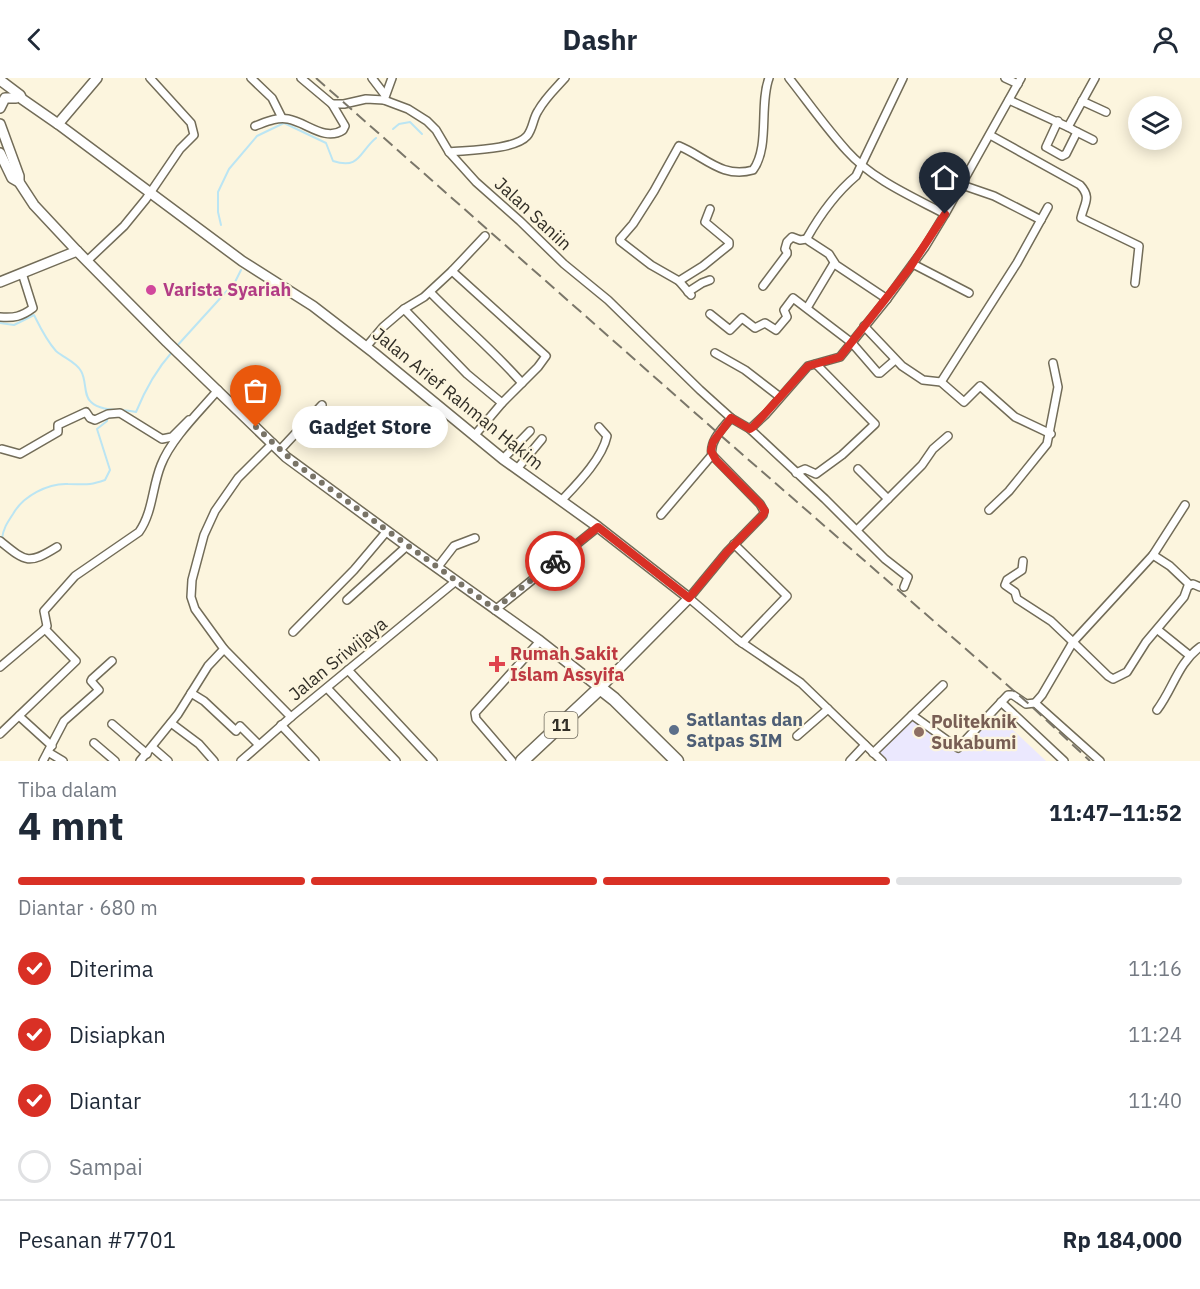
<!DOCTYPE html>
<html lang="id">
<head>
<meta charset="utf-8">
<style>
  :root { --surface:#fff; --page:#f6f6f7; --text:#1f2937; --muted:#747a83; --line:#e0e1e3; --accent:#d93025 }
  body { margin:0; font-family:"IBM Plex Sans",sans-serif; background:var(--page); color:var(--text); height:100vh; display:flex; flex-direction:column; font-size:22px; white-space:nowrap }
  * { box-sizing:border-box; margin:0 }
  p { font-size:20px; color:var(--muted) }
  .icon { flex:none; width:33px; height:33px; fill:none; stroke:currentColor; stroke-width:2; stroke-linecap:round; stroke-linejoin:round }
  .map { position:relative; height:683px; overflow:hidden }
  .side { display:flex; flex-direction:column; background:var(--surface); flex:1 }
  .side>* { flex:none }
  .fabs { position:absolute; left:1128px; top:18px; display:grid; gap:12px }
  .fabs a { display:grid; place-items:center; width:54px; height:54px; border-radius:50%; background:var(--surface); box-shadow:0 3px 15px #0003; font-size:30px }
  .pin { position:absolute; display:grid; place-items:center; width:51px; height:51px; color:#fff; margin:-62px -26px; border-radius:50% 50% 50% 0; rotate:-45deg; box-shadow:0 0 6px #0007 }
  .pin .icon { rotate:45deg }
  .courier { position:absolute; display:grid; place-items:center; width:60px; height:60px; margin:-30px; border:4px solid #d93025; border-radius:50%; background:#fff; color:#222; box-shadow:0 2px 8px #0007 }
  .bubble { position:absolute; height:42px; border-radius:21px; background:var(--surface); box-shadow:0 3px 15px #0003; font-size:20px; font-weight:700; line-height:42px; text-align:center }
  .overview em { font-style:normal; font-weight:700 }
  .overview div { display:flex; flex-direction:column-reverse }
  .overview { display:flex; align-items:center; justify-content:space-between; height:102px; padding:0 18px }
  h1 { font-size:39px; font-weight:700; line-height:45px }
  .bar { display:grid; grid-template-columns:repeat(4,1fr); gap:9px 6px; align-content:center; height:72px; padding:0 18px }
  .bar i { height:8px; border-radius:4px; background:var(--line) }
  .bar .selected { background:var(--accent) }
  .bar p { grid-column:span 4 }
  .line { display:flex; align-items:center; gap:15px; padding:0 18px; border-top:2px solid var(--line) }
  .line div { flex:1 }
  ol { padding:0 18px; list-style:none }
  li { display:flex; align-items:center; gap:18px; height:66px }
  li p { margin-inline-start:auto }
  li .icon { padding:6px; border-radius:50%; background:var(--accent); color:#fff; stroke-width:4 }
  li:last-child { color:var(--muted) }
  li i { width:33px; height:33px; border:3px solid var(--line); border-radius:50% }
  header { display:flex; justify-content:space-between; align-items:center; height:78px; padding:0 18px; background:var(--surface); font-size:27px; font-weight:700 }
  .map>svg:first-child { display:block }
  .education { fill:#ebe8fe }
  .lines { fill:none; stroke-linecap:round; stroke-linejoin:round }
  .stream { stroke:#bbe5f3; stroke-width:2 }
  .street-casing { stroke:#726c58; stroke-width:10 }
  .secondary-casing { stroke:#726c58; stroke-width:12 }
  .highway-casing { stroke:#726c58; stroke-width:15 }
  .street { stroke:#fff; stroke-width:7 }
  .secondary { stroke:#fff; stroke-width:9 }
  .highway { stroke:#fff; stroke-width:12 }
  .rail { stroke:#7a7669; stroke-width:2; stroke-dasharray:12 6; stroke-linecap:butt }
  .done { stroke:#797467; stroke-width:6; stroke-dasharray:0 10.8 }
  .route { stroke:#d93025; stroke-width:8 }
  .hotel-dot { fill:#d1479c; stroke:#fcf5de; stroke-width:2 }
  .health-dot { fill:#e0444e; stroke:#fcf5de; stroke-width:2 }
  .service-dot { fill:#5c6f8a; stroke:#fcf5de; stroke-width:2 }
  .education-dot { fill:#8d6e63; stroke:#fcf5de; stroke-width:2 }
  .labels { text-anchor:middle; stroke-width:4.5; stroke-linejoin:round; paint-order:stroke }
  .shield { fill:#fcf5de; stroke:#6f6a5e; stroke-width:1.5 }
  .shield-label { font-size:16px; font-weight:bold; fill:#322f27 }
  .street-label { font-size:18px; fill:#322f27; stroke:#fcf5de }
  .hotel-label { font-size:18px; font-weight:bold; fill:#b23c85; stroke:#fcf5de; text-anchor:start }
  .health-label { font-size:18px; font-weight:bold; fill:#be3a42; stroke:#fcf5de; text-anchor:start }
  .service-label { font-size:18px; font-weight:bold; fill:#4e5e75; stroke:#fcf5de; text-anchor:start }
  .education-label { font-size:18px; font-weight:bold; fill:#785e54; stroke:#fcf5de; text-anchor:start }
</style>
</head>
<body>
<header><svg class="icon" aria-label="back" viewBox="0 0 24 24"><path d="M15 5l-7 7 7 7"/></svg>Dashr<svg class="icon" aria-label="person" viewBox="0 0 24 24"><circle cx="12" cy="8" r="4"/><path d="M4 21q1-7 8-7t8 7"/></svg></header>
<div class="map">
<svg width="1200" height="683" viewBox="0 0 1200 683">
  <rect width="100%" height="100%" fill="#fcf5de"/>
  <path class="education" d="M996,636l50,47h-159l-9,-9 39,-37 43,34z"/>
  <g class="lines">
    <g class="stream">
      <path d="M393,51l6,-5 11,-2 12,12"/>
      <path d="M221,147l-3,-13v-20l11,-23 28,-33 27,-13 42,20 7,18c27,9 26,-9 43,-23"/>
      <path d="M0,245l14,2 20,-10c6,12 12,25 22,36 8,7 20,11 25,20 6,10 2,24 10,31 10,10 32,7 45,10 9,-22 20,-42 36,-60"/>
      <path d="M176,269l59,-65 6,-12"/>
      <path d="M2,461c1,-10 5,-16 11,-25 10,-18 35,-31 55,-30 17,0 20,2 37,-4l5,-10 -13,-41 10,-8v-6"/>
    </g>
    <g class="street-casing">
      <g id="street">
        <path d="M251,0l21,20 10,20"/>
        <path d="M301,0l31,26h12l22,-5 18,1 24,9 19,12 9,9 13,22 27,30 44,39 44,43 44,36 92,90 31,28 19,11 16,-15 42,-48 32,-9 47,-58 38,-52 20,-33 76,-136"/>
        <path d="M372,0l13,17"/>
        <path d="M789,0c19,24 37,50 58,73 26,29 64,45 98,63"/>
        <path d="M1005,0l13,6"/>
        <path d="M384,22l8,-22"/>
        <path d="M1009,22l59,27 27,-49"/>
        <path d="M1082,23l24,11"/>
        <path d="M1058,43l-12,26 16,9 4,-2 11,-22 -9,-5"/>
        <path d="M255,48c11,-4 21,-9 33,-7 18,3 37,23 55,11l2,-4 -13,-22"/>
        <path d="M1077,54l16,8"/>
        <path d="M990,57l90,50c12,13 4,18 1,33l58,28 -4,37"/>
        <path d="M449,74c18,-2 66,-2 78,-16 6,-7 6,-18 11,-25 7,-13 18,-23 27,-33"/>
        <path d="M962,107l32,11 47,24"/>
        <path d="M87,183l37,-35 22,-27 34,-50 14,-14 -3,-12 -41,-45"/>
        <path d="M913,186l56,29"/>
        <path d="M452,193l94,85 -8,11 -36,36 -28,33"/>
        <path d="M679,203l24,-15 26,-21v-3l-24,-20 5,-13"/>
        <path d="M763,208l24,-32v-2l-2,-3 2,-7 5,-5 8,3 7,-1"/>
        <path d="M430,214c30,31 63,58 92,91"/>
        <path d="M688,214l14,-9 8,-3"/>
        <path d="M691,217l-12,-14 -28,-16 -31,-24v-2l13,-15 21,-33 25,-45c25,10 43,33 74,24 17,-23 6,-65 16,-92"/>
        <path d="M887,221l-51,-34 -7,-11 -20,-13 -2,-3c13,-23 30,-46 49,-62l47,-98"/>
        <path d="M807,230l27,-45"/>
        <path d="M404,231l63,65 35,29"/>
        <path d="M710,236l20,16 12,-12 13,10 10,-5 11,7 11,-13 -3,-7 9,-12 59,45 26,30h2l15,-13"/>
        <path d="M0,239c14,1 21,0 33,-9l-11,-35"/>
        <path d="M864,248l38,40 21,14 18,2 23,20 16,-16 35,31 36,17"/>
        <path d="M366,269l17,-20 21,-18 20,-12 28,-26 33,-35"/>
        <path d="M715,275l30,17 35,27"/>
        <path d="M941,304l76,-119 31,-56"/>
        <path d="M731,340c-8,10 -22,23 -19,37l48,49 4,7 -1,4 -36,37 -38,46 49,42 63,43 81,78"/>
        <path d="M750,351l75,70 60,60 23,18 -4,10"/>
        <path d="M2,371l18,5 38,-22v-7l28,-13 4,6 5,2 13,-6 12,-1 42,26 10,-2 17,-17"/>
        <path d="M280,372l42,-45"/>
        <path d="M503,381l27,-28"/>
        <path d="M517,391l25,-30"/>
        <path d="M858,391l30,30"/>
        <path d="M796,395l9,-4 11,5 26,-19 33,-31 -59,-60"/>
        <path d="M561,423c16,-17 41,-42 46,-65l-8,-9"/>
        <path d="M989,432l20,-19 38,-47 11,-57 -5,-24"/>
        <path d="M661,437l51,-60"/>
        <path d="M857,452l65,-65 11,-16 15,-13"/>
        <path d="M0,463c26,21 28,24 57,6"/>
        <path d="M734,466l53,52 -45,47"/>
        <path d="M1153,477l17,11 20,19"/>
        <path d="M1023,483l-1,9 -15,10 -2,5 10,7 2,7 34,22 22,21 80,-87 32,-50"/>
        <path d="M437,490l17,-22 21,-8"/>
        <path d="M347,522l60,-54"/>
        <path d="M495,532l103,-83"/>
        <path d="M1158,552l31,25"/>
        <path d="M293,554l61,-62 33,-39"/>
        <path d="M224,571l67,68"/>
        <path d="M0,589l45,-38 2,-3 -3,-15 31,-35 64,-44c14,-20 13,-45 22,-67 10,-26 38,-53 57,-75"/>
        <path d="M348,592l85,91"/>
        <path d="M327,610l69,73"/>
        <path d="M191,615l13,8 32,30 4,-5 18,18"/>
        <path d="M1001,624l63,59"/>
        <path d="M1035,625l65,58"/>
        <path d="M1157,632c16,-21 21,-47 43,-63"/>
        <path d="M912,637l31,-30"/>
        <path d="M19,638l33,30"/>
        <path d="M171,645l28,21 15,17"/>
        <path d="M112,646l35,30"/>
        <path d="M281,647l34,36"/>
        <path d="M0,656l76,-73 -31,-32"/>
        <path d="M797,658l31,-27"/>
        <path d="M94,665l21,18"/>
        <path d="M152,669l16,14"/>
        <path d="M48,674l15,9"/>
        <path d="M873,675l39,-38 46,33 50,-53h5l13,9 9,-1 7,-8 31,-53 35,34 5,3 14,-7 19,-30 38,-45 4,-11 5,-2 7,3"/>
        <path d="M43,683l21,-40 35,-31 -8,-9 1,-2 20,-18"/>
        <path d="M140,683l38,-47 30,-48 16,-17 -29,-40 -4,-12 1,-17 12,-45 11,-24 23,-33 35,-35"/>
        <path d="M241,683l50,-44 165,-136"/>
        <path d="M512,683l-36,-42 -1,-6 65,-72"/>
        <path d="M850,683l15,-16"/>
      </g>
    </g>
    <g class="secondary-casing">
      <g id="secondary">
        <path d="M0,2l20,15 2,4 36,25 184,137 71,45 61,47 129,106 95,68 91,71 -89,90 -60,-47 -133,-95 -121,-89 -119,-115 -90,-91 -43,-46 -15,-23 -7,-4 -12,-25"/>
        <path d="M0,30l5,-10h11"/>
        <path d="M0,46l19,52v6"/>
        <path d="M58,46l39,-46"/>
        <path d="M0,204l77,-31"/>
      </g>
    </g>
    <g class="highway-casing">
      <path id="highway" d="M522,683l78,-73 14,11 63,62"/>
    </g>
    <use href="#street" class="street"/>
    <use href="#secondary" class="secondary"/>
    <use href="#highway" class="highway"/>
    <path class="rail" d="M316,0l403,356 310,270 61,57"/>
  </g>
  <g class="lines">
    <path class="done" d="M256,349l40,37 199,145 60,-48"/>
    <path class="route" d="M555,483l43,-34 91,71 38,-46 36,-37 2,-4 -5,-7 -44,-44 -5,-9 2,-9 18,-24 19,11 3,-2 55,-61 32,-9 69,-88 36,-55"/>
  </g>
  <circle class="hotel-dot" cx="151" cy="212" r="6"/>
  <path class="health-dot" d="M494 577h6v6h6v6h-6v6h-6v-6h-6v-6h6z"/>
  <circle class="service-dot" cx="674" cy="652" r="6"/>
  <circle class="education-dot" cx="919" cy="654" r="6"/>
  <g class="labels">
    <rect class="shield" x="544.5" y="634" width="33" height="26" rx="4.5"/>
    <g class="shield-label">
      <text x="561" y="653">11</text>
    </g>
    <g class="street-label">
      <text transform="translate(533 136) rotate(43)" y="6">Jalan Saniin</text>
      <text transform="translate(458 321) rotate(39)" y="6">Jalan Arief Rahman Hakim</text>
      <text transform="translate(338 581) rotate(-39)" y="6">Jalan Sriwijaya</text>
    </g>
    <g class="hotel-label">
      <text x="163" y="218">Varista Syariah</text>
    </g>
    <g class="health-label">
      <text x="510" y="582">Rumah Sakit<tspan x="510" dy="21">Islam Assyifa</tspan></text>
    </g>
    <g class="service-label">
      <text x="686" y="648">Satlantas dan<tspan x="686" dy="21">Satpas SIM</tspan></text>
    </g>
    <g class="education-label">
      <text x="931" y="650">Politeknik<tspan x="931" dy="21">Sukabumi</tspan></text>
    </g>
  </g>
</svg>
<div class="fabs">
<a><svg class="icon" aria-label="layers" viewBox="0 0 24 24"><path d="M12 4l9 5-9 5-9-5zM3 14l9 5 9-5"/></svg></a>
</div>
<div class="pin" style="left:256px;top:349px;background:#ea580c"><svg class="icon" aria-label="bag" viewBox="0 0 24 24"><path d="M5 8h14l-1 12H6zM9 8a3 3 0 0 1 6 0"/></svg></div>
<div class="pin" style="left:945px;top:136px;background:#1f2937"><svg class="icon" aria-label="home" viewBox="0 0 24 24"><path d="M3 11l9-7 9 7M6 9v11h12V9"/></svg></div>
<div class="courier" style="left:555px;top:483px"><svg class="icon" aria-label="bike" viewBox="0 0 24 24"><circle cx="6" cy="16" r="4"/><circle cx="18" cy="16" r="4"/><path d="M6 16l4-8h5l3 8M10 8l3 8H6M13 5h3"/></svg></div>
<div class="bubble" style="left:292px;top:328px;width:156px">Gadget Store</div>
</div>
<section class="side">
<div class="overview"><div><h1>4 mnt</h1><p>Tiba dalam</p></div><em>11:47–11:52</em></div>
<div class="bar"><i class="selected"></i><i class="selected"></i><i class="selected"></i><i></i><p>Diantar · 680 m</p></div>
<ol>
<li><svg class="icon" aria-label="check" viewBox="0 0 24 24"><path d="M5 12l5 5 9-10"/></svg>Diterima<p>11:16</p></li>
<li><svg class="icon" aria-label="check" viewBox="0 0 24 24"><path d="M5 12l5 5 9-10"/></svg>Disiapkan<p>11:24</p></li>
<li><svg class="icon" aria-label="check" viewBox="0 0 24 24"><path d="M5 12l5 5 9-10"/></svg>Diantar<p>11:40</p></li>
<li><i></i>Sampai</li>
</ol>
<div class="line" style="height:78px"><div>Pesanan #7701</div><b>Rp 184,000</b></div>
</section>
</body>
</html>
